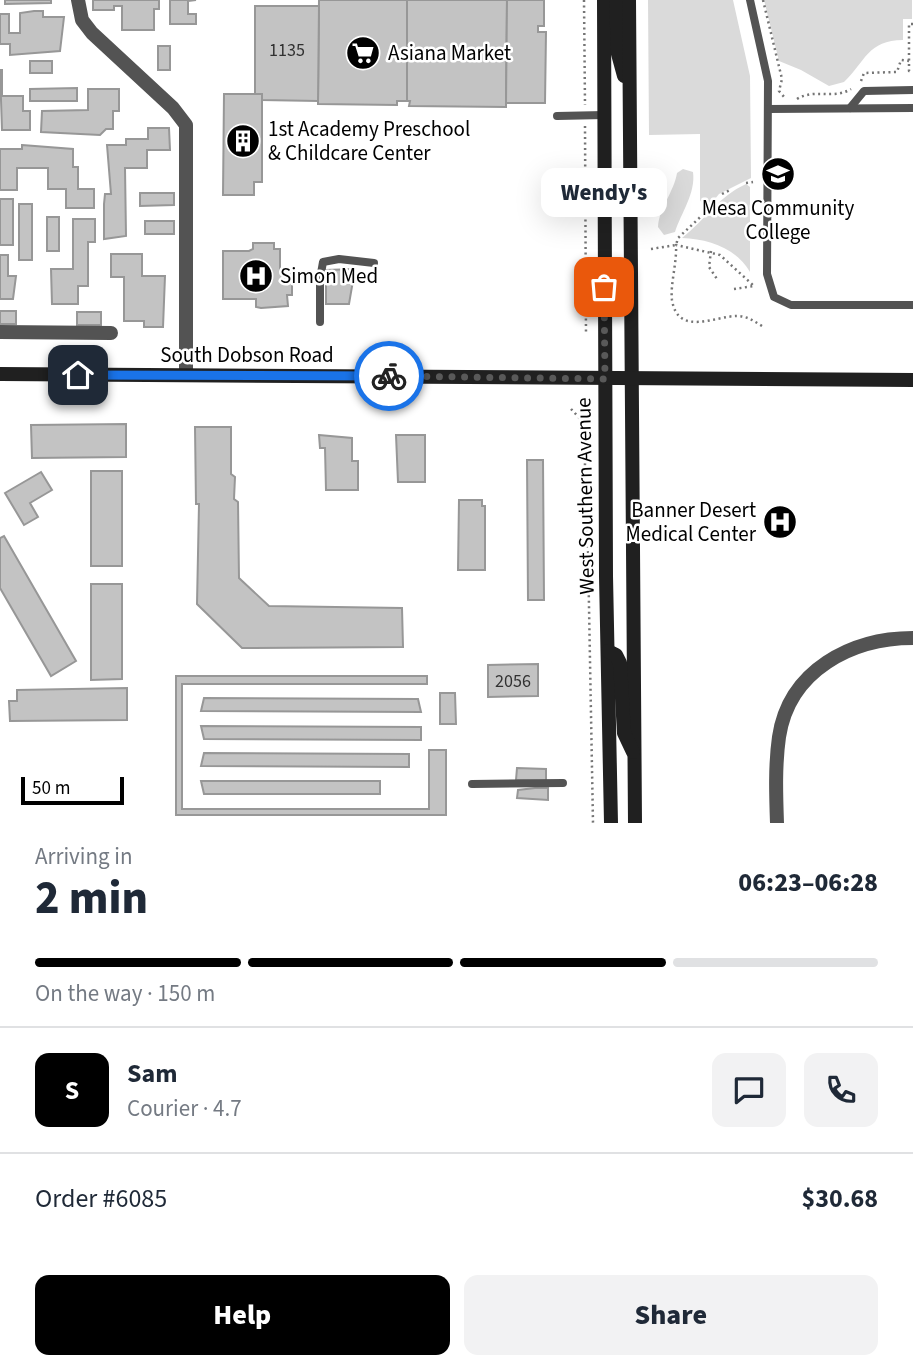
<!DOCTYPE html>
<html lang="en">
<head>
<meta charset="utf-8">
<style>
  :root { --surface:#fff; --page:#f2f2f3; --text:#1f2937; --muted:#747a83; --line:#e0e1e3; --accent:#000 }
  body { margin:0; font-family:"Source Sans 3",sans-serif; background:var(--page); color:var(--text); height:100vh; display:flex; flex-direction:column; font-size:26px; white-space:nowrap }
  * { box-sizing:border-box; margin:0 }
  p { font-size:23px; color:var(--muted) }
  .icon { flex:none; width:38px; height:38px; fill:none; stroke:currentColor; stroke-width:2; stroke-linecap:round; stroke-linejoin:round }
  .map { position:relative; height:823px; overflow:hidden }
  .drawer { display:flex; flex-direction:column; background:var(--surface); flex:1 }
  .drawer>* { flex:none }
  .scale { position:absolute; left:21px; bottom:18px; width:103px; box-sizing:border-box; padding-left:7px; border:4px solid #000; border-top:0; font-size:19px; line-height:24px; white-space:nowrap; color:#000; -webkit-text-stroke:5px #fff; paint-order:stroke }
  .pin { position:absolute; display:grid; place-items:center; width:60px; height:60px; color:#fff; margin:-30px; border-radius:14px; box-shadow:0 4px 10px #0006 }
  .courier { position:absolute; display:grid; place-items:center; width:70px; height:70px; margin:-35px; border:5px solid #1a73e8; border-radius:50%; background:#fff; color:#222; box-shadow:0 2px 9px #0007 }
  .bubble { position:absolute; height:49px; border-radius:14px; background:var(--surface); box-shadow:0 7px 28px #0002; font-size:23px; font-weight:800; line-height:49px; text-align:center }
  .headline em { font-style:normal; font-weight:800 }
  .headline div { display:flex; flex-direction:column-reverse }
  .headline { display:flex; align-items:center; justify-content:space-between; height:119px; padding:0 35px }
  h1 { font-size:46px; font-weight:800; line-height:52px }
  .bar { display:grid; grid-template-columns:repeat(4,1fr); gap:10px 7px; align-content:center; height:84px; padding:0 35px }
  .bar i { height:9px; border-radius:5px; background:var(--line) }
  .bar .selected { background:var(--accent) }
  .bar p { grid-column:span 4 }
  .line { display:flex; align-items:center; gap:18px; padding:0 35px; border-top:2px solid var(--line) }
  .line div { flex:1 }
  .round { display:grid; place-items:center; flex:none; width:74px; height:74px; border-radius:14px; background:var(--page) }
  .button { display:flex; gap:14px; margin-top:auto; padding:14px 35px }
  .button a { flex:1; height:80px; border-radius:14px; background:var(--accent); color:#fff; font-size:28px; font-weight:800; line-height:80px; text-align:center }
  .button a+a { background:var(--page); color:var(--text) }
  .map>svg:first-child { display:block }
  .green { fill:#dadada }
  .building { fill:#c3c3c3; stroke:#979797; stroke-width:2 }
  .lines { fill:none; stroke-linecap:round; stroke-linejoin:round }
  .path { stroke:#757575; stroke-width:2.5; stroke-dasharray:2 3.5; stroke-linecap:butt }
  .lane { stroke:#535353; stroke-width:8 }
  .street { stroke:#535353; stroke-width:14 }
  .secondary { stroke:#202020; stroke-width:14 }
  .done { stroke:#595959; stroke-width:7; stroke-dasharray:0 12.6 }
  .route { stroke:#1a73e8; stroke-width:9 }
  .labels { text-anchor:middle; stroke-width:5; stroke-linejoin:round; paint-order:stroke }
  .number-label { font-size:18px; fill:#313131 }
  .poi-label { font-size:21px; fill:#000; stroke:#fff; text-anchor:start }
  .street-label { font-size:21px; fill:#000; stroke:#fff }
</style>
</head>
<body>
<div class="map">
<svg width="913" height="823" viewBox="0 0 913 823">
  <rect width="100%" height="100%" fill="#fff"/>
  <g class="green">
    <path d="M648,0h85l17,76 1,102 -32,16 -13,16 -6,-10v-66l-51,1z"/>
    <path d="M764,0h148v19h-9v21c-35,0 -38,22 -59,42l-15,4 -28,-16 -22,-9z"/>
    <path d="M683,169l10,3c3,21 -12,41 -18,60l-11,3 -6,-8c1,-19 16,-35 19,-54z"/>
    <path d="M746,184l4,3v85c-14,-24 -41,-33 -68,-34 23,-18 37,-42 64,-54z"/>
  </g>
  <g class="building">
    <path d="M5,0h46v3l-46,1z"/>
    <path d="M93,0h66v9h-5v21h-32v-24h-8v4h-21z"/>
    <path d="M170,0h26l-8,1v13h8v10h-26z"/>
    <path d="M319,0h88v101h-10v4l-79,-1z"/>
    <path d="M407,0h100l-1,107 -97,-1 1,-5h-3z"/>
    <path d="M507,0h37v26h-6v6h8l-1,71h-39z"/>
    <path d="M255,6h64l-1,95 -56,-1v-6h-7z"/>
    <path d="M34,11h9v6h21l-4,34 -50,4v-11h-10v-30h9v19h11v-20z"/>
    <rect x="158" y="46" width="12" height="24"/>
    <rect x="30" y="61" width="22" height="12"/>
    <path d="M0,70h2v26h21v15h7v19h-28z"/>
    <path d="M77,88v13h-47v-12z"/>
    <path d="M88,89h31v22h-6v18h-7l-6,6 -59,-3 1,-21 46,-1z"/>
    <path d="M224,94h38v88h-8v13h-31z"/>
    <path d="M148,128h21l1,22h-23v18h-22l1,68 -22,3v-35l1,-10h6l-4,-49h19v-6h22z"/>
    <path d="M22,145l51,4v18h5v22h16v19h-28v-19h-18v-21h-31v22h-17v-41h22z"/>
    <path d="M140,193h34v12l-34,1z"/>
    <rect x="0" y="199" width="13" height="46"/>
    <rect x="19" y="204" width="13" height="56"/>
    <rect x="47" y="217" width="12" height="34"/>
    <path d="M73,219h22v23h-7v44h-10v18h-26l-1,-35h22z"/>
    <rect x="145" y="221" width="29" height="13"/>
    <path d="M253,243h21v6h6v21h9l3,11v14h-5l1,11 -27,2 -5,-1v-8h-33v-48h26l4,-2z"/>
    <path d="M111,254h31v22h23l-2,51h-19v-6h-20v-44h-13z"/>
    <path d="M0,255h8v21h8l-3,23h-13z"/>
    <path d="M355,269l-6,35h-23v-34z"/>
    <rect x="0" y="311" width="16" height="13"/>
    <rect x="77" y="312" width="24" height="13"/>
    <path d="M126,424v33l-94,1 -1,-33z"/>
    <path d="M195,427h36v47l4,3 -1,22 4,3 1,76 30,28 133,2 1,39 -161,1 -45,-44 2,-100h-3z"/>
    <path d="M319,435l33,3v23h6v29h-32l-1,-42h-5z"/>
    <path d="M396,435h29v47h-27z"/>
    <path d="M527,460h16l1,140h-16z"/>
    <rect x="91" y="471" width="31" height="95"/>
    <path d="M41,472l11,18 -22,13 8,14 -14,8 -19,-32z"/>
    <path d="M459,500h23v6h3v64h-27z"/>
    <path d="M4,536l72,125 -25,15 -51,-88v-50z"/>
    <path d="M91,584h31v95l-31,1z"/>
    <path d="M538,664v32l-50,1v-32z"/>
    <path d="M176,676h251v8h-245v125h247v-59h17v65h-270z"/>
    <path d="M127,688v32l-117,1 -1,-20h8v-11z"/>
    <path d="M440,693h15l1,31h-16z"/>
    <path d="M204,698l214,1 3,13 -220,-1z"/>
    <path d="M201,726l220,1v13l-217,-1z"/>
    <path d="M204,753l205,1v13l-208,-1z"/>
    <path d="M517,768l29,1v12l-30,-1z"/>
    <path d="M201,781h179v13h-176z"/>
    <path d="M535,788h13v12l-31,-2 1,-8z"/>
  </g>
  <g class="lines">
    <g class="path">
      <path d="M584,0l1,105"/>
      <path d="M763,0l19,79 -3,12 6,7"/>
      <path d="M913,24h-4v47h4"/>
      <path d="M861,81l3,-8 33,-1 4,-12 8,1"/>
      <path d="M797,99c18,-11 36,1 54,-10"/>
      <path d="M585,126l1,209"/>
      <path d="M746,183l7,-1"/>
      <path d="M722,194l8,-4"/>
      <path d="M651,249l25,-4 2,-7 33,-31"/>
      <path d="M711,251l-2,16 8,12"/>
      <path d="M734,289l20,-3 -34,-31 -44,-10c1,18 -6,40 -4,55 6,37 43,16 65,16 10,0 17,5 25,10"/>
      <path d="M571,409l15,16 1,11 -4,56 5,60 5,271"/>
    </g>
    <g class="lane">
      <path d="M750,0l18,81 -1,193 7,23 17,8h122"/>
      <path d="M850,108l14,-17 49,-1"/>
      <path d="M768,109l145,-1"/>
      <path d="M557,116l47,-1"/>
      <path d="M320,322v-43l3,-17 16,-3 35,4"/>
      <path d="M472,784l91,-1"/>
    </g>
    <g class="street">
      <path d="M78,0l4,20 10,13 81,75 13,17v250"/>
      <path d="M0,332l111,1"/>
      <path d="M777,823c-1,-28 -2,-58 2,-86 10,-67 73,-99 134,-99"/>
    </g>
    <g class="secondary">
      <path d="M604,0l2,576 5,247"/>
      <path d="M616,0l2,54 6,22"/>
      <path d="M629,0l6,823"/>
      <path d="M0,374l913,6"/>
      <path d="M608,651l8,4 4,8 4,70 9,19"/>
    </g>
  </g>
  <g class="lines">
    <path class="done" d="M389,376l216,3 -1,-92"/>
    <path class="route" d="M78,375l311,1"/>
  </g>
  <defs>
    <g id="supermarket-disc" transform="scale(1.75)"><circle r="9.5" fill="#000" stroke="#fff"/><path d="M-6-5.5h2.5l.6 2H6L4.5 2H-2.5L-4.4-4H-6ZM-1.5 3.2a1.3 1.3 0 1 0 .1 0ZM3 3.2a1.3 1.3 0 1 0 .1 0Z" fill="#fff"/></g>
    <g id="building-disc" transform="scale(1.75)"><circle r="9.5" fill="#000" stroke="#fff"/><path d="M-4-6H4V6H1V3H-1V6H-4ZM-2.5-4.3h1.7v1.8h-1.7ZM.8-4.3h1.7v1.8H.8ZM-2.5-1h1.7V.8h-1.7ZM.8-1h1.7V.8H.8Z" fill="#fff"/></g>
    <g id="university-disc" transform="scale(1.75)"><circle r="9.5" fill="#000" stroke="#fff"/><path d="M0-5L7-2L0 1L-7-2ZM-4 1L0 2.5L4 1V4Q0 6-4 4Z" fill="#fff"/></g>
    <g id="hospital-disc" transform="scale(1.75)"><circle r="9.5" fill="#000" stroke="#fff"/><path d="M-5-5h3v3.5h4V-5h3V5h-3V1.5h-4V5h-3Z" fill="#fff"/></g>
  </defs>
  <g fill-rule="evenodd">
    <use href="#supermarket-disc" x="363" y="53"/>
    <use href="#building-disc" x="243" y="141"/>
    <use href="#university-disc" x="778" y="174"/>
    <use href="#hospital-disc" x="256" y="276"/>
    <use href="#hospital-disc" x="780" y="522"/>
  </g>
  <g class="labels">
    <g class="number-label">
      <text x="287" y="56">1135</text>
      <text x="513" y="687">2056</text>
    </g>
    <g class="poi-label">
      <text x="388" y="60">Asiana Market</text>
      <text x="268" y="136">1st Academy Preschool<tspan x="268" dy="24">&amp; Childcare Center</tspan></text>
      <text x="778" y="215" text-anchor="middle">Mesa Community<tspan x="778" dy="24">College</tspan></text>
      <text x="280" y="283">Simon Med</text>
      <text x="756" y="517" text-anchor="end">Banner Desert<tspan x="756" dy="24">Medical Center</tspan></text>
    </g>
    <g class="street-label">
      <text x="247" y="362">South Dobson Road</text>
      <text transform="translate(585 496) rotate(-91)" y="7">West Southern Avenue</text>
    </g>
  </g>
</svg>
<div class="scale">50 m</div>
<div class="pin" style="left:604px;top:287px;background:#ea580c"><svg class="icon" aria-label="bag" viewBox="0 0 24 24"><path d="M5 8h14l-1 12H6zM9 8a3 3 0 0 1 6 0"/></svg></div>
<div class="pin" style="left:78px;top:375px;background:#1f2937"><svg class="icon" aria-label="home" viewBox="0 0 24 24"><path d="M3 11l9-7 9 7M6 9v11h12V9"/></svg></div>
<div class="courier" style="left:389px;top:376px"><svg class="icon" aria-label="bike" viewBox="0 0 24 24"><circle cx="6" cy="16" r="4"/><circle cx="18" cy="16" r="4"/><path d="M6 16l4-8h5l3 8M10 8l3 8H6M13 5h3"/></svg></div>
<div class="bubble" style="left:541px;top:168px;width:126px">Wendy's</div>
</div>
<section class="drawer">
<div class="headline"><div><h1>2 min</h1><p>Arriving in</p></div><em>06:23–06:28</em></div>
<div class="bar"><i class="selected"></i><i class="selected"></i><i class="selected"></i><i></i><p>On the way · 150 m</p></div>
<div class="line" style="height:126px"><b class="round" style="background:var(--accent);color:#fff">S</b><div><b>Sam</b><p>Courier · 4.7</p></div><a class="round"><svg class="icon" aria-label="chat" viewBox="0 0 24 24"><path d="M4 5h16v11H9l-5 4z"/></svg></a><a class="round"><svg class="icon" aria-label="phone" viewBox="0 0 24 24"><path d="M5 4h4l2 5-3 2q2 4 5 5l2-3 5 2v4C11 20 4 13 5 4z"/></svg></a></div>
<div class="line" style="height:91px"><div>Order #6085</div><b>$30.68</b></div>
<div class="button"><a>Help</a><a>Share</a></div>
</section>
</body>
</html>
